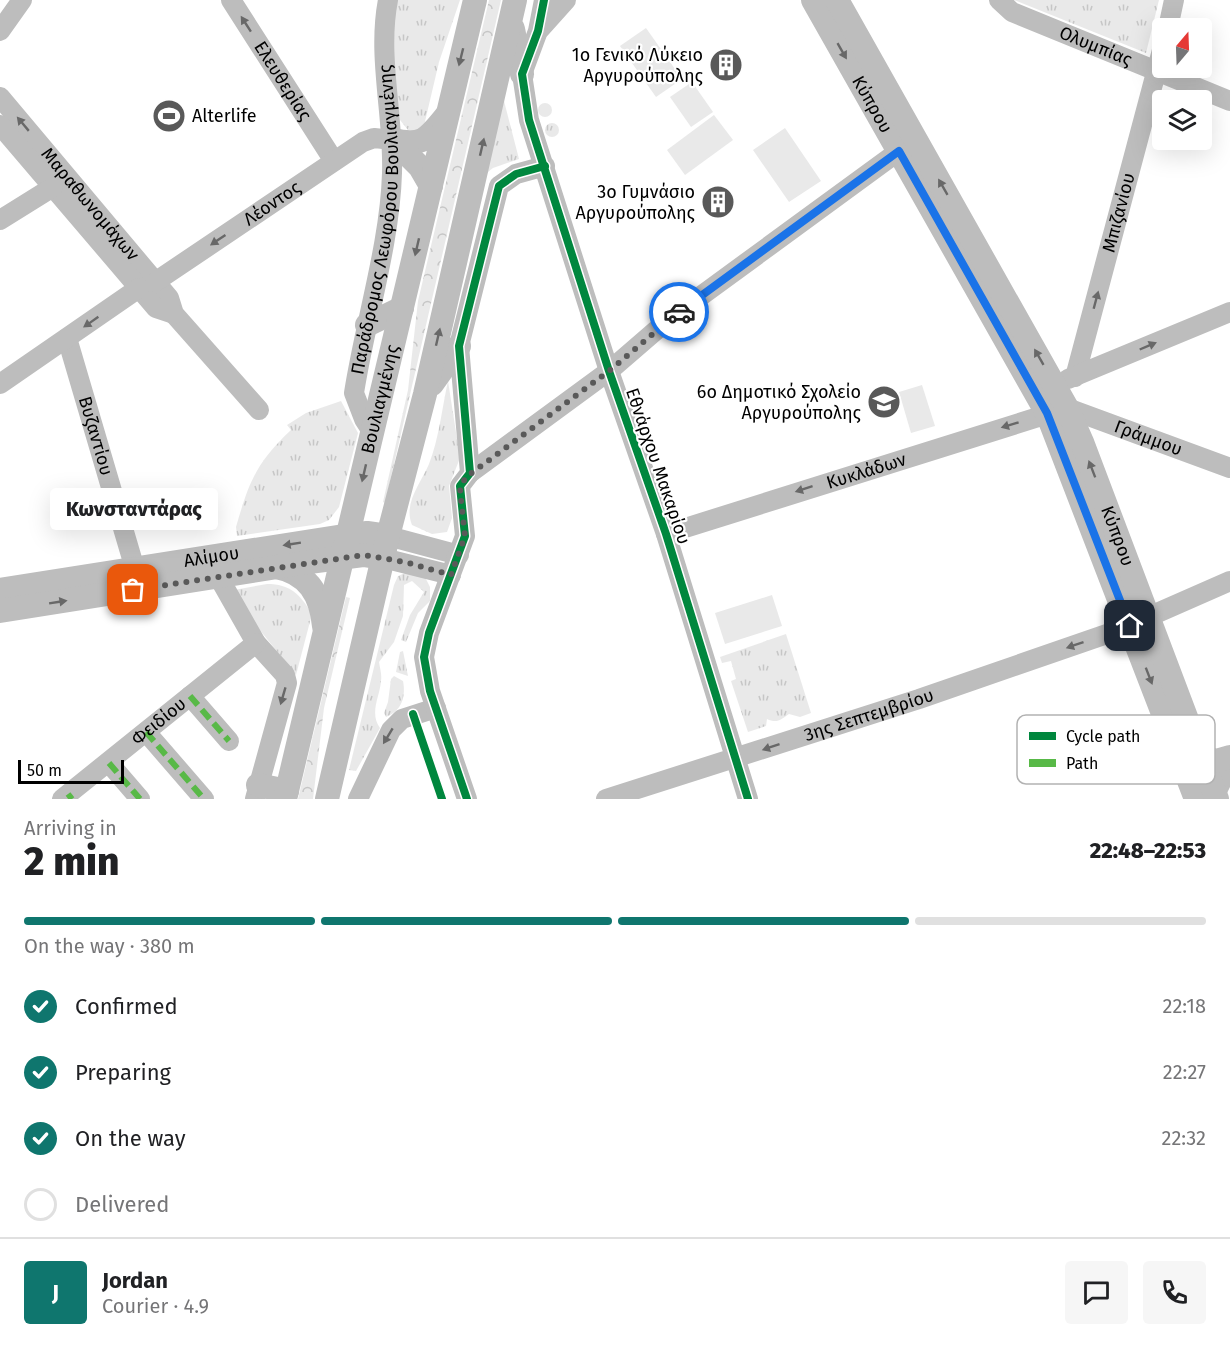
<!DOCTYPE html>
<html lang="en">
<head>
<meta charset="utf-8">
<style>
  :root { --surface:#fff; --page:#f6f6f6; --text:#202124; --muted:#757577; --line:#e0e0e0; --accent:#0f766e }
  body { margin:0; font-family:"Fira Sans",sans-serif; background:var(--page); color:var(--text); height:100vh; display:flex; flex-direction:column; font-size:22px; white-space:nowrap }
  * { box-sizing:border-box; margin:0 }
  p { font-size:20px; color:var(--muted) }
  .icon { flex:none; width:33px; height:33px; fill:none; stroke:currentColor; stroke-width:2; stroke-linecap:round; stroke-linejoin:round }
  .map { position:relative; height:799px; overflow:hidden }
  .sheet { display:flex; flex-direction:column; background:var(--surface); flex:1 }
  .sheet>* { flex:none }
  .needle { width:39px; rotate:19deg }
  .buttons { position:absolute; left:1152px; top:18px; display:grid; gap:12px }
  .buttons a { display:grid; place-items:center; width:60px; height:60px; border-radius:6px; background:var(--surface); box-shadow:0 6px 24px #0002; font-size:30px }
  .scale { position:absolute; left:18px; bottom:15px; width:106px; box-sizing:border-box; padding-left:6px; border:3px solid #000; border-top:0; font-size:16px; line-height:21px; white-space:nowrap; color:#000; -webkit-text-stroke:4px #fff; paint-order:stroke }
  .pin { position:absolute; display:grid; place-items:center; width:51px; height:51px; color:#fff; margin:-26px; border-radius:12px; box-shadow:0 3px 9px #0006 }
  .courier { position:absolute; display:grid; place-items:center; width:60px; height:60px; margin:-30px; border:4px solid #1a73e8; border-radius:50%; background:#fff; color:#222; box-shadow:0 2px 8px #0007 }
  .bubble { position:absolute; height:42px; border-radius:6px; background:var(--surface); box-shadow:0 6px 24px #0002; font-size:20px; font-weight:800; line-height:42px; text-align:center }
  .head em { font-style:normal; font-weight:800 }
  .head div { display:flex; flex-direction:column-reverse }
  .head { display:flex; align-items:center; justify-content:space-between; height:102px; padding:0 24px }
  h1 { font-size:39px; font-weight:800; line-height:45px }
  .bar { display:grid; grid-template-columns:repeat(4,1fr); gap:9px 6px; align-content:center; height:72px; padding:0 24px }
  .bar i { height:8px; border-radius:4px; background:var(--line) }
  .bar .current { background:var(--accent) }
  .bar p { grid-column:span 4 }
  .line { display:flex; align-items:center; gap:15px; padding:0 24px; border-top:2px solid var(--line) }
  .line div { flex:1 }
  .round { display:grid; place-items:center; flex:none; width:63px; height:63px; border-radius:6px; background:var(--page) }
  ol { padding:0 24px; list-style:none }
  li { display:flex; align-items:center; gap:18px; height:66px }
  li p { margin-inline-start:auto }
  li .icon { padding:6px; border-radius:50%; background:var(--accent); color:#fff; stroke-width:4 }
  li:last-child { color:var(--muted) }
  li i { width:33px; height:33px; border:3px solid var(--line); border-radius:50% }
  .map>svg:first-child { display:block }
  .grass { fill:url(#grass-tufts) }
  .forest { fill:url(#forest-crowns) }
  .garden { fill:#e9e9e9 }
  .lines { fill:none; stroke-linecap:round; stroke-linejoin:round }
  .minor { stroke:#bdbdbd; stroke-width:20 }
  .major { stroke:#bdbdbd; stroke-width:24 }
  .quiet { stroke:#58b947; stroke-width:6; stroke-dasharray:12 6; stroke-linecap:butt }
  .cycleway-casing { stroke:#fff; stroke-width:11 }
  .cycleway { stroke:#00873e; stroke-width:8 }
  .oneway { fill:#686868 }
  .done { stroke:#595959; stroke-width:6; stroke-dasharray:0 10.8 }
  .route { stroke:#1a73e8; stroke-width:8 }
  .labels { text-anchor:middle; stroke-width:4.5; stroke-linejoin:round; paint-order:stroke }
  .street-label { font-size:18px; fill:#000; stroke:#fff }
  .poi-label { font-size:18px; fill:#000; stroke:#fff; text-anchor:end }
  .key { fill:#fff; stroke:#b2b2b2; stroke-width:1.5 }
  .key-label { font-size:16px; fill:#000 }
</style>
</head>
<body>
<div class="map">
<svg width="1230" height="799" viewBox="0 0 1230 799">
  <defs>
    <pattern id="grass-tufts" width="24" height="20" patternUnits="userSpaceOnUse" patternTransform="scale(1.5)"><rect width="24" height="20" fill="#e9e9e9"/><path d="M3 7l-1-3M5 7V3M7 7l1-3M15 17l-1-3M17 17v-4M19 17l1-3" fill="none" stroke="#c6c6c6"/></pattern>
    <pattern id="forest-crowns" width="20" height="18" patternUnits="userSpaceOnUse" patternTransform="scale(1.5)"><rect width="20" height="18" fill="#e9e9e9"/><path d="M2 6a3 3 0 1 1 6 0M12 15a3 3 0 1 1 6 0" fill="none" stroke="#c6c6c6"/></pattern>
  </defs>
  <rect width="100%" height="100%" fill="#fff"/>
  <g class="grass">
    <path d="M392,0h68l-21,62 -16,68h-15l-8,-10 -10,-78z"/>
    <path d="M1014,0h145l-13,53z"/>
    <path d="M504,101l15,58 -26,9 -8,6z"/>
    <circle cx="545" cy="110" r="7"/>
    <circle cx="552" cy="130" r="7"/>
    <path d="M448,381l12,77 -11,28 3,32 -5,14 -15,2 -20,-9c-9,-22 9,-42 17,-61 10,-25 13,-56 19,-83z"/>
    <path d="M341,401l17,32 -19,74 -10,13 -9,4 -83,12 -1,-9c13,-45 20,-64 55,-97l-4,-5 19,-12z"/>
    <path d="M405,573l20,4 5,10v14l-12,12 -12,29 -5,-2 9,-25 14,-23 -12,-11 -8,4 -1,31 -9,26 -15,20c1,7 3,12 2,19 -1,15 -12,32 -1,47l-24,43 -7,-1 45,-185 4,-9z"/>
    <path d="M267,584c23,0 33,10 45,30l-16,61 -37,-46 -25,-39z"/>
    <path d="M786,634l25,79 -11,4 -11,-3c-7,5 -12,10 -22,5l-1,7 -18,6 -17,-51 5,-2 -5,-18 -9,2 -2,-6z"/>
    <path d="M403,651l5,25 -12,-4 4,-20z"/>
    <path d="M394,676l9,5c3,15 -1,30 -17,36l-2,-4 4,-11 3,-23z"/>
  </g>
  <g class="forest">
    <path d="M489,0h12l-116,503 -2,-1 25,-112 10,-89z"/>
    <path d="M346,597l4,1 -26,110 -11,91h-15z"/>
  </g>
  <g class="garden">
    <path d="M646,28l36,51 -26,18 -36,-51z"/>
    <path d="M692,82l21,30 -22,15 -21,-30z"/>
    <path d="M714,115l19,25 -48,35 -18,-25z"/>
    <path d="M785,128l36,53 -32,21 -36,-52z"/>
    <path d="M922,385l13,41 -24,7 -12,-41z"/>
    <path d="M772,595l10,31 -57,18 -10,-31z"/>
  </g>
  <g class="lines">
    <g class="minor">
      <path id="s1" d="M231,0l103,161"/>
      <path d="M544,0l-6,31 -16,43 7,46 80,251 57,163 82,265"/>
      <path id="s2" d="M999,0l13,12 218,89"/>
      <path d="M1168,28l6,-28"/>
      <path d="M540,29l26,-29"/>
      <path d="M0,31l22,-31"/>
      <path id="s3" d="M0,97l169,201 5,16 85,96"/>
      <path d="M0,125l156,183 18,6"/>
      <path d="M0,220l53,-33"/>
      <path id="s4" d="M155,282l208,-140 11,-4 19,2"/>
      <path id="s5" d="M67,338l68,231"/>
      <path id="s6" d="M1075,377l87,-327"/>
      <path d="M1068,379l162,-67"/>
      <path d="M0,384l139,-96"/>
      <path id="s7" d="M373,433l-9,-14 -10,-26c11,-71 36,-149 38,-220 2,-57 -15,-117 -4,-173"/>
      <path d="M470,473l139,-102 59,-51 231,-169"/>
      <path id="s8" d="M666,534l401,-126 163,60"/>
      <path d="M388,536l71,19"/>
      <path d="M383,558l68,17"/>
      <path d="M218,576l38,67 29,32 2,8 -32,116"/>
      <path d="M1148,617l82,-36"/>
      <path d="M190,696l39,45"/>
      <path d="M146,732l58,67"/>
      <path d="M109,763l31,36"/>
      <path id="s9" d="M62,799l194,-156"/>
      <path d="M358,799l33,-69 11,-11 34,-11"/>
      <path d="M467,799l-37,-108 -6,-34 5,-24 36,-97 -5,-50 10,-13 -11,-127 40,-160 17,-12 29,-8"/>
      <path id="s10" d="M606,799l313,-100 211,-73"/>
      <path d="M1213,799l17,-35"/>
    </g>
    <g class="major">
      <path id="s11" d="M813,0l234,413 149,386"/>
      <path id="s12" d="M837,0l230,408 15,34 135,357"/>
      <path d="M513,29l9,45"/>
      <path d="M393,140c31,7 35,-2 54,-25"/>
      <path d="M393,140l27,27 11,19"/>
      <path d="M367,325l35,-17"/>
      <path d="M432,384l27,-38"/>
      <path d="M276,567c32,6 45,28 48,59"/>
      <path id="s13" d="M0,590l350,-55 17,-2 21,3"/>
      <path d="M0,611l309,-49 54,-7 20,3"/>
      <path d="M1202,756l14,5 14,-4"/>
      <path d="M258,785l29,6"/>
      <path id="s14" d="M285,799l190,-799"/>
      <path d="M327,799l61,-263 37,-142 90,-394"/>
    </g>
    <g class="quiet">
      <path d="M190,696l39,45"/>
      <path d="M146,732l58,67"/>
      <path d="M109,763l31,36"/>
      <path d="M68,794l4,5"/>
    </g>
    <g class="cycleway-casing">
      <g id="cycleway">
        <path d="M544,0l-6,31 -16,43 7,46 80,251 57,163 82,265"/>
        <path d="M413,714l29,85"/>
        <path d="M467,799l-37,-108 -6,-34 5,-24 36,-97 -5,-50 10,-13 -11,-127 40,-160 17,-12 29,-8"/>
      </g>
    </g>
    <use href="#cycleway" class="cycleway"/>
  </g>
  <defs><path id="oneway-solid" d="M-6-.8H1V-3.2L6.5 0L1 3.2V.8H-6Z" transform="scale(1.5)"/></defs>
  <g class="oneway">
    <use href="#oneway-solid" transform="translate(246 24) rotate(-123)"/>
    <use href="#oneway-solid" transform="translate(842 51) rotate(60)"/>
    <use href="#oneway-solid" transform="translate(461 57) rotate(104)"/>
    <use href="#oneway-solid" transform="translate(23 124) rotate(-130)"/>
    <use href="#oneway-solid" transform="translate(482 147) rotate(-77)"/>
    <use href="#oneway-solid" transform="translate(943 187) rotate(-120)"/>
    <use href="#oneway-solid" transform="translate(218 240) rotate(146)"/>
    <use href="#oneway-solid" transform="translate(417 247) rotate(103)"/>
    <use href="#oneway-solid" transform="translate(1096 300) rotate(-75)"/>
    <use href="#oneway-solid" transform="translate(91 322) rotate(145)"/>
    <use href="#oneway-solid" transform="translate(438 337) rotate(-77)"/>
    <use href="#oneway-solid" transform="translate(1148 346) rotate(-23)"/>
    <use href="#oneway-solid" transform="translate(1039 357) rotate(-120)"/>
    <use href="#oneway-solid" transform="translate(1010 425) rotate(163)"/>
    <use href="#oneway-solid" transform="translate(1092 469) rotate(-111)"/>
    <use href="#oneway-solid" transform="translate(364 473) rotate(103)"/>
    <use href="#oneway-solid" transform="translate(804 489) rotate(162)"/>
    <use href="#oneway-solid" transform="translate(292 544) rotate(171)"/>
    <use href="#oneway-solid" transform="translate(58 602) rotate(-9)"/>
    <use href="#oneway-solid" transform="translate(1075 645) rotate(161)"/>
    <use href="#oneway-solid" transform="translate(1149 676) rotate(69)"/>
    <use href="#oneway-solid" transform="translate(283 696) rotate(106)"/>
    <use href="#oneway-solid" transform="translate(388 736) rotate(121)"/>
    <use href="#oneway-solid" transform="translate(771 747) rotate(161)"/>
  </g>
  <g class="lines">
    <path class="done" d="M133,590l230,-35 42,7 46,13 14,-39 -5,-45 5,-13 144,-107 70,-59"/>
    <path class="route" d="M679,312l220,-161 148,262 83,213"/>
  </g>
  <defs>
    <g id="building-disc" transform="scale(1.725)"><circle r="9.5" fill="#595959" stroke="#fff"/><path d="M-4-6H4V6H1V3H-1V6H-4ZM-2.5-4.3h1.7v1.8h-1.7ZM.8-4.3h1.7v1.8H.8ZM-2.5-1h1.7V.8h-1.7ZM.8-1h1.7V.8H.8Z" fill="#fff"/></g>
    <g id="stadium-disc" transform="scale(1.725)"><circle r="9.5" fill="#595959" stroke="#fff"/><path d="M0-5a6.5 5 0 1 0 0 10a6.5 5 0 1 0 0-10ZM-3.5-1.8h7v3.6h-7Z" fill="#fff"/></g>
    <g id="school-disc" transform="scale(1.725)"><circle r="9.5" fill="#595959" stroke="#fff"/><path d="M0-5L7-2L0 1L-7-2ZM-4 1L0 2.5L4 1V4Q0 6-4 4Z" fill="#fff"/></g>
  </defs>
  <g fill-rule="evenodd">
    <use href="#building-disc" x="726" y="65"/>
    <use href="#stadium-disc" x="169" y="116"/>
    <use href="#building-disc" x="718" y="202"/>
    <use href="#school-disc" x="884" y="402"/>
  </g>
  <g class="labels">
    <g class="street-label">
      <text dy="6" stroke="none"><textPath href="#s2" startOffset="108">Ολυμπίας</textPath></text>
      <text dy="6" stroke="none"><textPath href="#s1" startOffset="96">Ελευθερίας</textPath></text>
      <text dy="6" stroke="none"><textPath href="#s11" startOffset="120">Κύπρου</textPath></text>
      <text dy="6" stroke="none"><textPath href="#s3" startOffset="140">Μαραθωνομάχων</textPath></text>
      <text dy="6" stroke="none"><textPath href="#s4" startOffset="141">Λέοντος</textPath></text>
      <text dy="6" stroke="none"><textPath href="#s6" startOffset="170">Μπιζανίου</textPath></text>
      <text dy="6" stroke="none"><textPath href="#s7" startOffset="220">Παράδρομος Λεωφόρου Βουλιαγμένης</textPath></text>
      <text dy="6" stroke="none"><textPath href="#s14" startOffset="411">Βουλιαγμένης</textPath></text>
      <text dy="6" stroke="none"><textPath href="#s5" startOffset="102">Βυζαντίου</textPath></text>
      <text dy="6" stroke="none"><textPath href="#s8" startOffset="507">Γράμμου</textPath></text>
      <text transform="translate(658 466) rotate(71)" y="6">Εθνάρχου Μακαρίου</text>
      <text dy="6" stroke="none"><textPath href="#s8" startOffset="210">Κυκλάδων</textPath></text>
      <text dy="6" stroke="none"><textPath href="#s12" startOffset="606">Κύπρου</textPath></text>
      <text dy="6" stroke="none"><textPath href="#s13" startOffset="214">Αλίμου</textPath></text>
      <text dy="6" stroke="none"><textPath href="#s10" startOffset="276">3ης Σεπτεμβρίου</textPath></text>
      <text dy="6" stroke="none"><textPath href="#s9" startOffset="124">Φειδίου</textPath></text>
    </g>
    <g class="poi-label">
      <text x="703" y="61">1ο Γενικό Λύκειο<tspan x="703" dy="21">Αργυρούπολης</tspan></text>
      <text x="192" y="122" text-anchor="start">Alterlife</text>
      <text x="695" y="198">3ο Γυμνάσιο<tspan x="695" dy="21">Αργυρούπολης</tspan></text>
      <text x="861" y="398">6ο Δημοτικό Σχολείο<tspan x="861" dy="21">Αργυρούπολης</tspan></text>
    </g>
  </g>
  <rect x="1017" y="715" width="198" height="69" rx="9" class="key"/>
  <rect x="1029" y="732" width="27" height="8" fill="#00873e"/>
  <rect x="1029" y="759" width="27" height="8" fill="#58b947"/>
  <g class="key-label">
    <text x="1066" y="742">Cycle path</text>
    <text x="1066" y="769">Path</text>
  </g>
</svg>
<div class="buttons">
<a><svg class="needle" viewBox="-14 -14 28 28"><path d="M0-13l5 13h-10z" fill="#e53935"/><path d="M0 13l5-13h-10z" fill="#757577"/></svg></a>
<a><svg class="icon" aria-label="layers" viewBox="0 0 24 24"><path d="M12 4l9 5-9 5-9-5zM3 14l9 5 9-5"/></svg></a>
</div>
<div class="scale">50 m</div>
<div class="pin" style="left:133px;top:590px;background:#ea580c"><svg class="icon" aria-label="bag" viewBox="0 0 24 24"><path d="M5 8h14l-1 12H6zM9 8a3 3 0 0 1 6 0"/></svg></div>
<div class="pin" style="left:1130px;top:626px;background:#1f2937"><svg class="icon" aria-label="home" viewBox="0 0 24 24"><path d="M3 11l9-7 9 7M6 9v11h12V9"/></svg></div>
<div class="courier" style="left:679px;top:312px"><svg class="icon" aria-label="car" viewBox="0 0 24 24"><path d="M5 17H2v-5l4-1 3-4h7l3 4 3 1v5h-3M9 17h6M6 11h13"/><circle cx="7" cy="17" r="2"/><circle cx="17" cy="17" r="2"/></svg></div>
<div class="bubble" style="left:50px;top:488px;width:168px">Κωνσταντάρας</div>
</div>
<section class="sheet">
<div class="head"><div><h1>2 min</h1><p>Arriving in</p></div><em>22:48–22:53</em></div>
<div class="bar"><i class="current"></i><i class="current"></i><i class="current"></i><i></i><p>On the way · 380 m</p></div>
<ol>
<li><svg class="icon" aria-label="check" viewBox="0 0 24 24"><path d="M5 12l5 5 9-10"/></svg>Confirmed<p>22:18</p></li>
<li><svg class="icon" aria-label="check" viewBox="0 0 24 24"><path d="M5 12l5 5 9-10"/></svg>Preparing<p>22:27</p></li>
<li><svg class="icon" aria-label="check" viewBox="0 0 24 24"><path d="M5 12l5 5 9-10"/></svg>On the way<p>22:32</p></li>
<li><i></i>Delivered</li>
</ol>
<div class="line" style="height:108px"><b class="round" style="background:var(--accent);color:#fff">J</b><div><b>Jordan</b><p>Courier · 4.9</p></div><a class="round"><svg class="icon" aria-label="chat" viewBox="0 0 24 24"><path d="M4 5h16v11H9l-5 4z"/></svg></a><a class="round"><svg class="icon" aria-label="phone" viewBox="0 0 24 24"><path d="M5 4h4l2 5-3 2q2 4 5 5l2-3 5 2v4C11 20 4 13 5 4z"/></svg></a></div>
</section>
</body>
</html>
